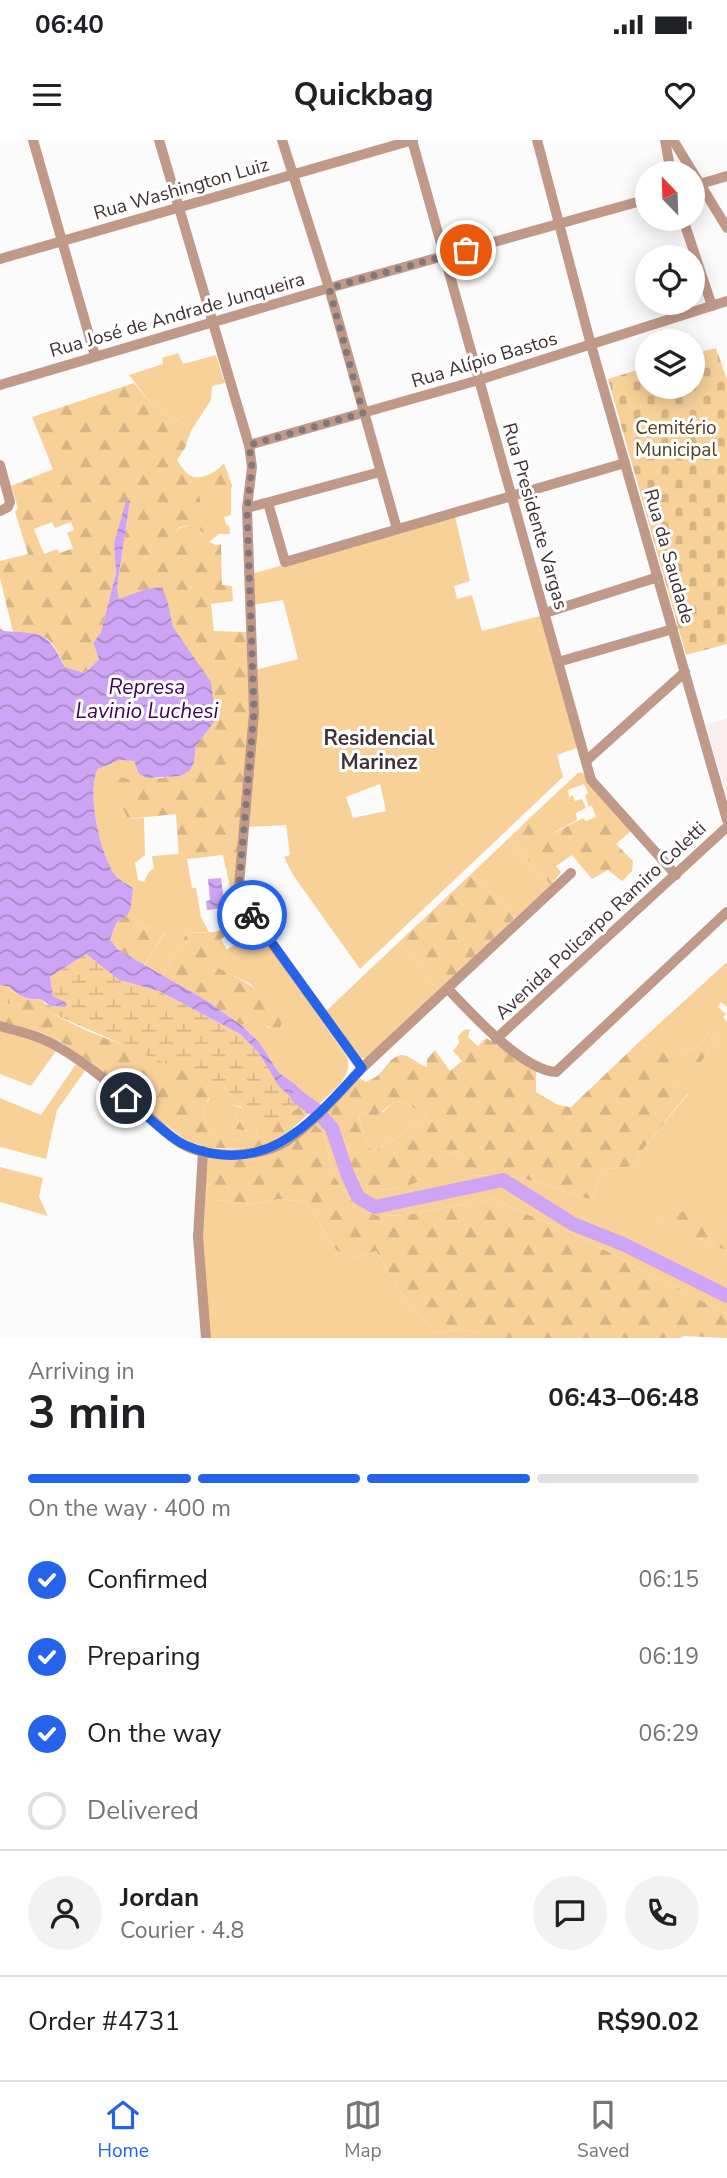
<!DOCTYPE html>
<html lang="en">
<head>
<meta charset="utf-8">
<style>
  :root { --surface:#fff; --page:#f2f2f2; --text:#202124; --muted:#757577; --line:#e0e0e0; --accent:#2563eb }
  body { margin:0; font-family:"Nunito Sans",sans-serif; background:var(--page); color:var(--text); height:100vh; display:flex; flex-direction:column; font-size:26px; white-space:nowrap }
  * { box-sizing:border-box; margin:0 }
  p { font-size:23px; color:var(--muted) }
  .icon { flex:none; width:38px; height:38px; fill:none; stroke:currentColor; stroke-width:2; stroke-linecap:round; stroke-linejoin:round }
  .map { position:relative; height:1198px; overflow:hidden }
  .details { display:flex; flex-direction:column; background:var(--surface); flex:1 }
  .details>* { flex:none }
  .needle { width:46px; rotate:337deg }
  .tools { position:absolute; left:635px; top:21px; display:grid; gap:14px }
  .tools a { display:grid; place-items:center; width:70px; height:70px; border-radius:50%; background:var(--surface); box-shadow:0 4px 18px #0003; font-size:35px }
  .pin { position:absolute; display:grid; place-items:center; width:60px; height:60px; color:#fff; margin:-30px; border:4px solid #fff; border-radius:50%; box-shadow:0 2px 7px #0007 }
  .courier { position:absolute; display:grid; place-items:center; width:70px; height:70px; margin:-35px; border:5px solid #2563eb; border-radius:50%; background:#fff; color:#222; box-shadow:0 2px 9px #0007 }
  .overview em { font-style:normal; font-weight:700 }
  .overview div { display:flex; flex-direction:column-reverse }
  .overview { display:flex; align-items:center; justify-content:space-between; height:119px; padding:0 28px }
  h1 { font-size:46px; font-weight:700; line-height:52px }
  .bar { display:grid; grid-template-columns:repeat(4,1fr); gap:10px 7px; align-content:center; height:84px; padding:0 28px }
  .bar i { height:9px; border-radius:5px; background:var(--line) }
  .bar .on { background:var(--accent) }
  .bar p { grid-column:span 4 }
  .line { display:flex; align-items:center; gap:18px; padding:0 28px; border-top:2px solid var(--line) }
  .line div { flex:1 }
  .round { display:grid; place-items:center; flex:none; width:74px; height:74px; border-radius:37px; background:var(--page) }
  ol { padding:0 28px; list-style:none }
  li { display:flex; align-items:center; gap:21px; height:77px }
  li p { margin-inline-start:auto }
  li .icon { padding:7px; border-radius:50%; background:var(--accent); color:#fff; stroke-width:4 }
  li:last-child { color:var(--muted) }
  li i { width:38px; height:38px; border:4px solid var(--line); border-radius:50% }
  .status { display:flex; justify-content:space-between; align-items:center; height:49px; padding:0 35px; background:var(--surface); direction:ltr }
  .status svg { height:19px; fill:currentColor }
  header { display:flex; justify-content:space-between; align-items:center; height:91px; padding:0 28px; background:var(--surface); font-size:32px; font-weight:700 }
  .menu { display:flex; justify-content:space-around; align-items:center; height:98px; border-top:2px solid var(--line); background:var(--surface); font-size:19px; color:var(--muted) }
  .menu a { display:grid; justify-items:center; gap:4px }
  .menu .on { color:var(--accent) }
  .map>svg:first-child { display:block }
  .built { fill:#f8eeee }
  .grass { fill:#f8d199; fill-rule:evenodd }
  .forest { fill:url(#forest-firs); fill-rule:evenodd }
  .wetland { fill:url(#wetland-marsh) }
  .cemetery { fill:url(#cemetery-stones) }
  .water { fill:url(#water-waves) }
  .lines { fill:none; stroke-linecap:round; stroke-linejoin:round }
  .river { stroke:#cea5f4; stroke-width:14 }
  .minor { stroke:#c09989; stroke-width:10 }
  .done { stroke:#827879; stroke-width:7; stroke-dasharray:0 12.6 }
  .route { stroke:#2563eb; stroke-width:9 }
  .labels { text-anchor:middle; stroke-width:6; stroke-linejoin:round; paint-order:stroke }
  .street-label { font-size:19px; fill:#413133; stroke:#fff }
  .park-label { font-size:19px; fill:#543d1b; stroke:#fff }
  .water-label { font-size:21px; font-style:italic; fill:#3f0061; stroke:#fff }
  .neighbourhood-label { font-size:21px; font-weight:bold; fill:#413133; stroke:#fff }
</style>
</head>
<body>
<div class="status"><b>06:40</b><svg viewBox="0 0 49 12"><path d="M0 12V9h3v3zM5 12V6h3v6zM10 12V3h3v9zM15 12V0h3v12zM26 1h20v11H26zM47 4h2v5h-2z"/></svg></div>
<header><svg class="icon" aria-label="menu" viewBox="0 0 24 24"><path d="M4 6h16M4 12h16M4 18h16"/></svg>Quickbag<svg class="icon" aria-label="heart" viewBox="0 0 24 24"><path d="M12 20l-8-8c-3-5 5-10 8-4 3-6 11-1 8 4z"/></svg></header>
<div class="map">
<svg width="727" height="1198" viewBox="0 0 727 1198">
  <defs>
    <pattern id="forest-firs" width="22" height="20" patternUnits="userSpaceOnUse" patternTransform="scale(1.75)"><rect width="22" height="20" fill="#f8d199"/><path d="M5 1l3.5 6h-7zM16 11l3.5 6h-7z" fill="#d6b484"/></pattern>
    <pattern id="wetland-marsh" width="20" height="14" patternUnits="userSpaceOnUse" patternTransform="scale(1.75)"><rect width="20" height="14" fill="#f8d199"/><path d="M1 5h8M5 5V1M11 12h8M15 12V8" fill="none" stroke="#d6b484"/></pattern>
    <pattern id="cemetery-stones" width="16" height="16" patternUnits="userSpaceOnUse" patternTransform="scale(1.75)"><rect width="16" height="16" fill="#f8d199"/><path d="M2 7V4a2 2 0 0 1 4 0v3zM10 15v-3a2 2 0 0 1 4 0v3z" fill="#d6b484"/></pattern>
    <pattern id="water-waves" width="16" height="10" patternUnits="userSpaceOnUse" patternTransform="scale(1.75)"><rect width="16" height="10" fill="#cea5f4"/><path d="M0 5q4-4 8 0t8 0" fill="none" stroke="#a987c6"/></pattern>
  </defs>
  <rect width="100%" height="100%" fill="#fbfbfb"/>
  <path class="built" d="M727,578v80l-21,-73z"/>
  <g class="grass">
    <path d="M178,213l5,11 33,-9 9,28 -13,3 -1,14 -20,31 -5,-6 -34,-20 -23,-30 34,-11 -1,-6z"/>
    <path d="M213,350h18v25l-7,2 2,7 3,2 1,8h-11l-10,8 -7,-2 -26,2v-10l4,-4 12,-3 11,7 -5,-40z"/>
    <path d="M455,376l15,65 -16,5 3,13 15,-4 10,36 58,-15 39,131 -22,8 6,22 -203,192 -67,-94 -9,-18 6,-2 -4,-30 -39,2 8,-157 43,-11 -15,-59 -30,5 -2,-31zM350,589l6,16 -14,4 -4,-17zM380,644l6,27 -33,7 -7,-21z"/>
    <path d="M120,620l14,1 5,13 -9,6 -2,39 16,-1 1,37 -10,8 3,17 6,2 4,-9 6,-5 -2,-12 27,-2v6l8,-1 5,29h4l5,29 8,15 -22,1 -25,42 -17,-10 20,-33 -18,-5 -9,-7 -11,-4 4,-8 2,-20c-6,-4 -14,-8 -18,-13 -15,-21 -29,-83 -17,-106z"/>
    <path d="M582,632l30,36 1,9h-17l-4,-11 -3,1 -4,-11 3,-3 -4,-9 -16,6 1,7 4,-2 2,6 7,-2 4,9 -10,5 1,7 -24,13 -18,-20 43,-40z"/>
    <path d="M508,699l43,46 -36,33 -44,-44z"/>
    <path d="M257,790l90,127c7,21 -17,35 -30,49l-22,-22 -16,-11 -20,-31 -18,-17 14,-4 15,7 12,-14 -33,-31 -43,-20z"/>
    <path d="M399,802l40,48 -73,68h-5l-35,-43v-4z"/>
    <path d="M727,822v45l-6,-5 -3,5 8,7 -3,3 4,5v204c-27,-15 -40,-17 -70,-7l70,32v63l-155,-81 -81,-34 -85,16 -27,1 -22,-7 -22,-31 -12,-46 -10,-9 16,-12 18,33 4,28c7,6 15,14 23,16 22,6 48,-7 63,-21 7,-7 8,-11 17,-14l7,5 7,18c12,0 26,-2 39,0 30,3 57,18 87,24l4,-20 10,-11 26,-3 6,-13 48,-59 -13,-11 -7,-17h26l8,-5 17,-27 -6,-6 -18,21 -12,3 -8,-7v-7l-25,9 -13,-3z"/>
    <path d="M0,891l39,10 17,10 -25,35 -31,-12z"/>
    <path d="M76,924l9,7 -28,39 -11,49 -46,-12v-49l41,17z"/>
    <path d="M203,936l20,9 18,22 -10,-3 -3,6 8,5 2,7 8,9h12l-3,6c-16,4 -37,6 -47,-11 -3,-4 -4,-12 -5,-17l6,-10z"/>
    <path d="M395,961l10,1 13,9h6l3,5 -31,23 -23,13 -7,-10 -8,-28 25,-2z"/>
    <path d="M0,1027l43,11 -4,19 9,19 -48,-14z"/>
    <path d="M202,1059l52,5 25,-5 27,3 30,48 17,8 23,-7 27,45 32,37 25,-4 22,4v5h-272l-8,-103z"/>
  </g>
  <g class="forest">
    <path d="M134,243l18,22 34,20 5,6 -6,17 -8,12c3,4 7,11 11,14 10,9 29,-2 36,-11l8,22 -1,5 -32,2 5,41 -12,-8 -12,2 -4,5 1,9c14,-4 26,-3 39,4l5,-1 1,41 10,1 1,15 -22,3 3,27 32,1 4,81 -15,172 7,19 -5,7 -3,-5 -11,-51 -44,5 -3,-46 -48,5 -17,-36 8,-7 11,4 9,-6c23,10 36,1 55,-12l2,-16 18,-25v-14l-41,-80 -5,-24 -22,-14 -27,11 -2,-13 13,-86 -16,42 2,30 -15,59 -8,11 6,16 -14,14 -20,-6c-15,-32 -17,-33 -52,-35l-13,-54v-17l28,-7 -13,-42 3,-4 -7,-22 42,-17 -21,-52zM52,382l3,6 16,-6 3,8 -7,3 6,15 -13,5 -3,-4 -13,5 -10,-25z"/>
    <path d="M612,668l20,22 -16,14 17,17 -1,10 -10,10 -14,-11 -16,9 -20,-24 -16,11 5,6 -10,13 -43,-46 27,-26 19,20 29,-15 3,3 10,-4h16z"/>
    <path d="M471,734l44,44 -76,72 -40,-48z"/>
    <path d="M127,776l11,4 9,7 18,4 -20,34 -28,-16 -7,-10 7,-17z"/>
    <path d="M225,787l4,7 -8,5 6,11 -20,13c17,7 74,35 76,55 0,3 -2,7 -3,10 -17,0 -22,-8 -39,-3l-32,-23 -47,-27 25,-42 28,-1z"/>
    <path d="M27,858l7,2 8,-1 7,13 36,18 118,46c8,13 9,19 0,33 1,5 2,13 5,17 10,16 31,15 47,11l3,-5 -22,-3 2,-7 -2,-7 -9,-5 4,-6c31,11 34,23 67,4l-1,-6 11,12 -26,24 -16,8 -19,3 -39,-1 -23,-8 -93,-77 -31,-21 -18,-9 -43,-12v-18l19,3z"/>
    <path d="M714,887l5,7 -17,27 -8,5h-25l6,17 13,10 -48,60 -6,13 -26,3 -10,11 -4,20c-30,-6 -57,-21 -87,-24 -13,-2 -27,0 -39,0l-8,-10 1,-8 -7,-5c-12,4 -14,14 -23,21 -14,11 -41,19 -58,14 -8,-2 -15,-11 -22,-16l-4,-28 -18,-33 30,-33 7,4c3,-2 7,-3 10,-5 8,-6 14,-21 26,-22 8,0 16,10 25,12v-8l8,-9 15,21 12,-10 -9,-10 6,-8 -1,-7 6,-6 6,-1 -2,8 10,9 8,-8 50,31v23l22,13 13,2 66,-63 13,3 9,-9 16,-1v8l8,7 12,-3zM395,961l10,1 13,9h6l3,5 -31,23 -23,13 -7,-10 -8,-27 5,-2 11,5z"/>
    <path d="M313,983l10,9 12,46 22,31 22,7 27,-1 85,-16 81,34 155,81v24l-43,-2 -4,2h-198v-5l-22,-4 -25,4 -32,-37 -27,-45 -23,7 -17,-8 -30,-48 -27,-3 -25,5 -52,-5 4,-40 4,-3 37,1z"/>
    <path d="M688,1070l23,7 16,9v25l-71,-32z"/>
  </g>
  <g class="wetland">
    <path d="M86,814l33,26 40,11 81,43 19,19 19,31 19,18 1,6 -21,11 -10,3 -9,-1 -17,-14 -18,-22 -61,-23 -113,-50 -5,-8 12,3 11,-2 -2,-3 -12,-5 -3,-20z"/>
    <path d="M0,845l10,2 5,6 12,5 -8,8 -19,-3z"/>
  </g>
  <path class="cemetery" d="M716,208l11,32v264l-41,11 -78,-276 39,-12 1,20h45v-33z"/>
  <g class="water">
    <path d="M126,361h4l-13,86 2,12 27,-10 16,-2 6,16 5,24 38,55 3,25v15l-18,24 -2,16 -4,8 -9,6 -34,2 -8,-4 -5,-13 -14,-1 -22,9c-12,22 2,85 17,106 4,5 12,9 18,13l-2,20 -4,8 -10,6 -7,17 7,10 92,53 32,23 18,17 20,31 16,11 22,22 -9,8 -30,-29 -19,-32 -19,-19 -81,-43 -40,-11 -33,-26 -36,23 3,19 12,6 2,3 -2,2 -15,-1 -9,-7c-11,2 -24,-3 -31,-12l-10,-2v-357l4,3c40,3 42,-1 61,36l20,6 14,-14 -6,-16 8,-11 15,-59 -2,-30z"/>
    <path d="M221,738l4,30 -18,2 -1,-9 4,-1 -2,-21z"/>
  </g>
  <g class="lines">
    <path class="river" d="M298,957l17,12 17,19 15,45 11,24 17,10 128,-27 70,44 50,20 104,52"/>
    <g class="minor">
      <path d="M33,0l62,216"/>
      <path d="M159,0l90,305 3,22 -5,41 7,205 -15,172 14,32 109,151"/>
      <path d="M282,0l47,148 68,241"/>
      <path d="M412,0l179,640 85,95"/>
      <path d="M537,0l54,205 136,475"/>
      <path d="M665,0l6,33"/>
      <path d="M673,0l54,88"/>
      <path d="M693,46l34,-10"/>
      <path d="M683,79l29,87"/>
      <path d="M0,119l413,-119"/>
      <path d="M0,245l329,-97 319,-89"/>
      <path d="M249,305l230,-65 248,-79"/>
      <path d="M0,325l10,37 -2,5 -8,4"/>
      <path d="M268,363l17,59 340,-99"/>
      <path d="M247,368l133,-36"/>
      <path d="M545,473l113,-36"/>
      <path d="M558,522l115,-33"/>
      <path d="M586,621l99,-89"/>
      <path d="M448,849c23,24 74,81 108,83l171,-160"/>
      <path d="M0,886c21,6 41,10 60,22 34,20 63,47 93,72 9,8 18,18 29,24 26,15 77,14 103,-2 29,-19 53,-48 77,-74l209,-195"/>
      <path d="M496,899l231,-212"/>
      <path d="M203,1011l-5,86 8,101"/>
    </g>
  </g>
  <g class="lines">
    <path class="done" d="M252,775l-13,-30 15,-172 -7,-204 5,-42 -3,-22 114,-32 -34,-125 137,-38"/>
    <path class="route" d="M126,958c15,12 42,40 59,47 80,35 128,-24 177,-77l-110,-153"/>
  </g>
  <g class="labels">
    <g class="street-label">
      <text transform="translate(181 48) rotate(-16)" y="7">Rua Washington Luiz</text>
      <text transform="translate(177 174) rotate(-16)" y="7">Rua José de Andrade Junqueira</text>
      <text transform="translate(484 219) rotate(-17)" y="7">Rua Alípio Bastos</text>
      <text transform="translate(536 376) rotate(74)" y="7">Rua Presidente Vargas</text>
      <text transform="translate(670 416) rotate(74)" y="7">Rua da Saudade</text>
      <text transform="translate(600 780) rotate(-43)" y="7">Avenida Policarpo Ramiro Coletti</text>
    </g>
    <g class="park-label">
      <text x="676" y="294">Cemitério<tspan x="676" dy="22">Municipal</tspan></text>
    </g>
    <g class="water-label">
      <text x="147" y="554">Represa<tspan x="147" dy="24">Lavinio Luchesi</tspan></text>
    </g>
    <g class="neighbourhood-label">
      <text x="379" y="605">Residencial<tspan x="379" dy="24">Marinez</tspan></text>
    </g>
  </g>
</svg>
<div class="tools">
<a><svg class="needle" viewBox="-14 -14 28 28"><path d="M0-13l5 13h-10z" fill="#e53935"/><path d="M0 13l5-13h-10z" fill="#757577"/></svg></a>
<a><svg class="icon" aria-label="locate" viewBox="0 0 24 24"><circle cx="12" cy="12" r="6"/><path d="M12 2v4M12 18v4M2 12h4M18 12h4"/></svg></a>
<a><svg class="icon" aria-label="layers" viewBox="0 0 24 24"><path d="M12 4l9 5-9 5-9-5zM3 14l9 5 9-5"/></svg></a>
</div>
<div class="pin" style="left:466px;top:110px;background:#ea580c"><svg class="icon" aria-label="bag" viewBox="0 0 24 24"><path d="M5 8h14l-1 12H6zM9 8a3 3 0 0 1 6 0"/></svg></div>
<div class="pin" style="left:126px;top:958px;background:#1f2937"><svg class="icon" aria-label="home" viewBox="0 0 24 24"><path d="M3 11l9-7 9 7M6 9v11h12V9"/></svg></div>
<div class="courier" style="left:252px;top:775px"><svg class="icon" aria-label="bike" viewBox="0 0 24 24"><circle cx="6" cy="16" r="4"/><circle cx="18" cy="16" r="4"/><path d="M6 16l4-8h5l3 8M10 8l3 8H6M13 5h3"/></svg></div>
</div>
<section class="details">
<div class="overview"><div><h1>3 min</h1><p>Arriving in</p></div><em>06:43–06:48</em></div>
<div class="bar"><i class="on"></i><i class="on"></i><i class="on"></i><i></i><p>On the way · 400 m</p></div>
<ol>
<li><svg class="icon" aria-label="check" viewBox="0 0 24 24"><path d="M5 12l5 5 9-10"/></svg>Confirmed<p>06:15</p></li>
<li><svg class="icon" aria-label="check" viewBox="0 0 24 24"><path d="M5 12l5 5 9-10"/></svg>Preparing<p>06:19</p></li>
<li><svg class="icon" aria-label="check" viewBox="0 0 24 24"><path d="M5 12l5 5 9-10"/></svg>On the way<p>06:29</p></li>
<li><i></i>Delivered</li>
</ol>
<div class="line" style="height:126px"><a class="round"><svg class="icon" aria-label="person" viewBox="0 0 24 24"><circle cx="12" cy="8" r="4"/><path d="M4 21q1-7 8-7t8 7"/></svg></a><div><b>Jordan</b><p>Courier · 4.8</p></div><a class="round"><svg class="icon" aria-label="chat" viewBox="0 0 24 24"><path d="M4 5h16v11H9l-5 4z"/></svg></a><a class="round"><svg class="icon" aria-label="phone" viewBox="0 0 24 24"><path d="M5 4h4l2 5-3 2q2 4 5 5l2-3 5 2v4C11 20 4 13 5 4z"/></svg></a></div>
<div class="line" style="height:91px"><div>Order #4731</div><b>R$90.02</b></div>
</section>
<nav class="menu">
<a class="on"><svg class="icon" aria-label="home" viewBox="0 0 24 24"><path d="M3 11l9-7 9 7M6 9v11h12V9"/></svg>Home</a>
<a><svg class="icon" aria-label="map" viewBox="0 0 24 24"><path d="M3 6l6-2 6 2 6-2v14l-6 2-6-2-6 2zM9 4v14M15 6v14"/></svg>Map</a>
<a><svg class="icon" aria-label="saved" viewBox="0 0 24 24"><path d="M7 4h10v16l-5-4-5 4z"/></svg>Saved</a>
</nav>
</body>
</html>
